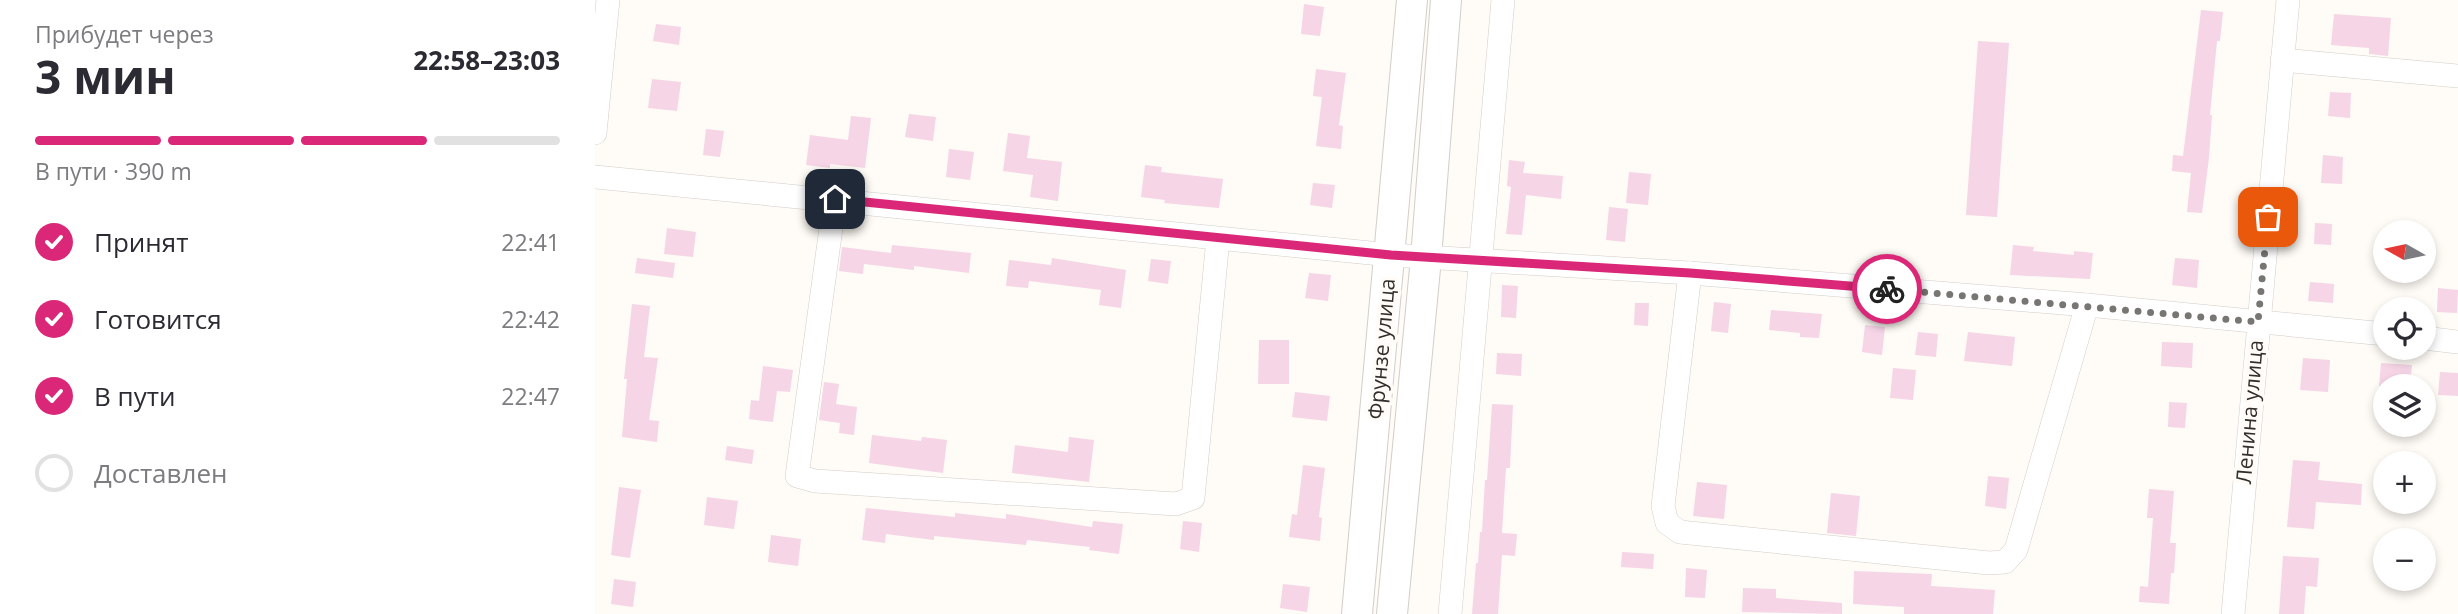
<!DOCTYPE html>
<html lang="ru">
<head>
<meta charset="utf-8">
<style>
  :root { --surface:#fff; --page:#f7f7f7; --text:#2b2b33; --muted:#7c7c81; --line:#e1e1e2; --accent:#db2777 }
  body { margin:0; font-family:"Open Sans",sans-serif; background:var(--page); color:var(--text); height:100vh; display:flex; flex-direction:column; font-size:26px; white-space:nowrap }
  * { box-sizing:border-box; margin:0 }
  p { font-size:23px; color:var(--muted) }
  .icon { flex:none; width:38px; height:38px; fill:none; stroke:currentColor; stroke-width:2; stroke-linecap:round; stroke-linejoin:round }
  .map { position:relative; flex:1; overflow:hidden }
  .panel { display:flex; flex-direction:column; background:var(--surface); width:595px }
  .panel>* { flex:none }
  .needle { width:46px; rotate:279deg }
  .controls { position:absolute; left:1778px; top:220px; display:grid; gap:14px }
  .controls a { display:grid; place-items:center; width:63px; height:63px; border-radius:50%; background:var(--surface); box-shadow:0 4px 10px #0003; font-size:35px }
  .pin { position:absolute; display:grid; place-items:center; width:60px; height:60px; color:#fff; margin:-30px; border-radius:14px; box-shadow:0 4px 10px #0006 }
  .courier { position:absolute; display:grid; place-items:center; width:70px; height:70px; margin:-35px; border:5px solid #db2777; border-radius:50%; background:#fff; color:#222; box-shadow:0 2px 9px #0007 }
  .head em { font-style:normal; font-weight:700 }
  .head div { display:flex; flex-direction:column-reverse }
  .head { display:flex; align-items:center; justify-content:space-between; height:119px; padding:0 35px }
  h1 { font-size:46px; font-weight:700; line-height:52px }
  .bar { display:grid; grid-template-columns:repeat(4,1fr); gap:10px 7px; align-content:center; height:84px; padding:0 35px }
  .bar i { height:9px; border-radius:5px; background:var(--line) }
  .bar .current { background:var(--accent) }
  .bar p { grid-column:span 4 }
  ol { padding:0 35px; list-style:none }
  li { display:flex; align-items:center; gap:21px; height:77px }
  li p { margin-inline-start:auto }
  li .icon { padding:7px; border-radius:50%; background:var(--accent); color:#fff; stroke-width:4 }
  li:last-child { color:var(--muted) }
  li i { width:38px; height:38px; border:4px solid var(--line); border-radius:50% }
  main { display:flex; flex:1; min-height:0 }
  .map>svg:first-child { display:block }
  .building { fill:#f6d5e6 }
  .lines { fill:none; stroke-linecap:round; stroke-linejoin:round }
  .minor-casing { stroke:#d2cec9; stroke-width:24 }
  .major-casing { stroke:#d2cec9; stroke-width:32 }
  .minor { stroke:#fff; stroke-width:23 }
  .major { stroke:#fff; stroke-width:30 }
  .done { stroke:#787673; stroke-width:7; stroke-dasharray:0 12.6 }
  .route { stroke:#db2777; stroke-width:9 }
  .labels { text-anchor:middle; stroke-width:7; stroke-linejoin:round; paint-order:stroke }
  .street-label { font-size:21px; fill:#302f2d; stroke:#fffbf6 }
</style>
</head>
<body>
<main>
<section class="panel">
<div class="head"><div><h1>3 мин</h1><p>Прибудет через</p></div><em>22:58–23:03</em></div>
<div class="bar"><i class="current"></i><i class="current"></i><i class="current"></i><i></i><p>В пути · 390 m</p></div>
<ol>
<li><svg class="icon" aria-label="check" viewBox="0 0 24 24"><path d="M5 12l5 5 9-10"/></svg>Принят<p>22:41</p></li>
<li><svg class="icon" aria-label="check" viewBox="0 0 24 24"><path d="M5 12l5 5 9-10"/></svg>Готовится<p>22:42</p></li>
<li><svg class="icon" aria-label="check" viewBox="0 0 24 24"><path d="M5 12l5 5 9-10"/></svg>В пути<p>22:47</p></li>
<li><i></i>Доставлен</li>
</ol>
</section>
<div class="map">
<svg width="1863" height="614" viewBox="0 0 1863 614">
  <rect width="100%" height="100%" fill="#fffbf6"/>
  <g class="building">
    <path d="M709,4l20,3 -4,29 -19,-2z"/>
    <path d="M1606,10l22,2 -3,29h-3l-7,74h2l-3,43 -7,55 -15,-1 4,-39 -19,-2 1,-16 10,1z"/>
    <path d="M1739,14l57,4 -3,38 -19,-2v-6l-38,-3z"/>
    <path d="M61,24l25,3 -2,18 -26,-4z"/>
    <path d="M1383,41l31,2 -12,174 -31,-2z"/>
    <path d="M721,69l30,4 -7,52 4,1 -2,23 -25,-3 6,-49 -9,-1z"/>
    <path d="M57,79l29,3 -4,29 -29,-3z"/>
    <path d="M1735,92l21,1 -1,25 -22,-2z"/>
    <path d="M314,114l27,3 -3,24 -28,-4z"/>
    <path d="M256,116l20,2 -6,50 -35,-4v4l-24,-3 4,-30 38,5z"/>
    <path d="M111,129l18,2 -4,26 -17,-2z"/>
    <path d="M413,133l22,3 -3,22 35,4 -4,39 -28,-4 3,-22 -30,-4z"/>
    <path d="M354,149l25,3 -4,28 -24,-3z"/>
    <path d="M1728,155l20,2 -1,27 -21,-1z"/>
    <path d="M914,160l16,2 -2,11 40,3 -2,23 -35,-4 -4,40 -16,-1 5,-47 -4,-1z"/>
    <path d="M550,165l17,2 -1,5 62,7 -4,29 -55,-5 1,-3 -24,-3z"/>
    <path d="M1034,172l22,2 -3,31 -22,-2z"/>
    <path d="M718,183l22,2 -3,23 -22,-3z"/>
    <path d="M1014,207l19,2 -3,33 -19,-2z"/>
    <path d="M1720,223l17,1 -1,21 -17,-1z"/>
    <path d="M72,228l29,4 -3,25 -29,-3z"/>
    <path d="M297,245l79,8 -2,20 -55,-7v4l-50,-6 -1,10 -24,-3 3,-24 49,6z"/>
    <path d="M1418,245l21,2 -1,4 41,4v-4l19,2 -3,26 -80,-4z"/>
    <path d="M42,258l38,5 -2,15 -38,-5z"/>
    <path d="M457,258l74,12 -5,38 -22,-3 2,-15 -72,-9 -1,7 -22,-2 3,-26 42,5z"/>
    <path d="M1580,258l24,2 -2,28 -25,-3z"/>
    <path d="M556,259l20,2 -3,23 -20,-3z"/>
    <path d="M714,273l22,2 -3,26 -23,-3z"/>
    <path d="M1715,282l24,2 -1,19 -25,-2z"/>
    <path d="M907,285l16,1 -2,32 -15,-1z"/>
    <path d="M1843,288l20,2 -1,23 -20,-1z"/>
    <path d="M1119,302l17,2 -3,29 -17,-2z"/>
    <path d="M1040,303h14l-1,23 -14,-1z"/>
    <path d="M37,304l18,2 -6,51 14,1 -9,62 10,1 -2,21 -35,-5 5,-58h-3z"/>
    <path d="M1176,310l51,4 -3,24 -19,-1v-4l-31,-3z"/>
    <path d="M1270,325l20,2 -3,28 -20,-3z"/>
    <path d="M1323,332l20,2 -2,23 -21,-2z"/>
    <path d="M1373,332l47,5 -3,29 -48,-5z"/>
    <path d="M664,340h30v44h-31z"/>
    <path d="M1567,342l31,1 -1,25 -31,-2z"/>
    <path d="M902,353l25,1 -1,22 -25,-2z"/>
    <path d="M1708,358l27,2 -2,32 -28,-2z"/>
    <path d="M1786,363l31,2 -2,22h-31z"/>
    <path d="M168,366l30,4 -3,22 -13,-1 -4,31 -24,-3 2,-19 8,1z"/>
    <path d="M1298,368l23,2 -3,30 -23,-2z"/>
    <path d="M1845,372l18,1v23l-20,-1z"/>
    <path d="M229,382l15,2 -3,20 21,3 -3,28 -15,-2 1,-10 -21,-3z"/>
    <path d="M700,392l35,4 -3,25 -35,-4z"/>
    <path d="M1574,402l18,1 -2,25 -17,-1z"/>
    <path d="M897,404l21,1 -3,63h-4l-4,65 15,1 -2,22 -13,-1 -4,59h-26l4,-51h2l2,-31h2l3,-52h2z"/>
    <path d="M277,435l49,6 1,-4 25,3 -4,33 -74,-10z"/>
    <path d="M474,437l25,3 -5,42 -77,-9 3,-28 53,7z"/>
    <path d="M132,446l27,4 -2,14 -27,-4z"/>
    <path d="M1698,460l27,2 -2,18 44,4 -1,21 -45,-3 -2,27 -27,-2z"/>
    <path d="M708,465l22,3 -6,49 3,1 -2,23 -31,-4 3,-23 5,1z"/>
    <path d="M1393,476l21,2 -3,31 -21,-3z"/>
    <path d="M1102,482l30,3 -3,34 -31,-3z"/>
    <path d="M24,487l22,3 -11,68 -19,-3z"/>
    <path d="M1554,489l25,2 -4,52h6l-2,30h-3l-2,31 -30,-2 1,-16 8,1 5,-69h-6z"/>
    <path d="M1236,493l29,3 -4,40 -29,-3z"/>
    <path d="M112,497l31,4 -4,28 -30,-4z"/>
    <path d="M271,508l89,9v-4l51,6v-5l86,13 1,-6 30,3 -4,30 -30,-4 1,-3 -63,-7 -1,5 -92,-9v4l-48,-6 -1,9 -23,-3z"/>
    <path d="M588,521l19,2 -3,29 -19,-3z"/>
    <path d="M176,535l30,4 -3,27 -30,-4z"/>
    <path d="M1027,552l32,2 -1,15 -32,-2z"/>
    <path d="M1688,556l36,2 -2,29 -11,-1 -2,28h-25z"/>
    <path d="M1091,568l21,2 -2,28 -20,-1z"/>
    <path d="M1259,571l78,3 -1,12 64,4 -2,24h-89v-7l-51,-3z"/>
    <path d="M19,579l22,3 -3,25 -22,-3z"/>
    <path d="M688,584l27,3 -3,25 -27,-4z"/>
    <path d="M1148,588l33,1v9l66,5v11l-100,-2z"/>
  </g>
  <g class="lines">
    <g class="minor-casing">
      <g id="minor">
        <path d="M1687,60l176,16"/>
        <path d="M0,133l13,-133"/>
        <path d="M0,177l796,78 299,18 397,32 298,29"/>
        <path d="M240,199l-38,277 18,5 361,23 17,-6 25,-259"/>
        <path d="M1095,273l-27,233 4,17 13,9 309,31 16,-1 11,-12 71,-245"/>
        <path d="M1829,338l34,4"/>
        <path d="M855,614l53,-614"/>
        <path d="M1638,614l55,-614"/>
      </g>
    </g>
    <g class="major-casing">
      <g id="major">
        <path d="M762,614l55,-614"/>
        <path d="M797,614l34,-356 20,-258"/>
      </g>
    </g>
    <use href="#minor" class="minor"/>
    <use href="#major" class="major"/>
  </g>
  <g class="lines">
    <path class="done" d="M1292,289l371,33 10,-105"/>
    <path class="route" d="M240,199l556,56 299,18 197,16"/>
  </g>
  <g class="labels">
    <g class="street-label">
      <text transform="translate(787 349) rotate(-85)" y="7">Фрунзе улица</text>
      <text transform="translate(1655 412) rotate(-85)" y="7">Ленина улица</text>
    </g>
  </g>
</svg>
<div class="controls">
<a><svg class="needle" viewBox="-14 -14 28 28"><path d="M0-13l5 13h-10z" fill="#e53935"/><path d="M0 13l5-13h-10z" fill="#7c7c81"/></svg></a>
<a><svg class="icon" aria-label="locate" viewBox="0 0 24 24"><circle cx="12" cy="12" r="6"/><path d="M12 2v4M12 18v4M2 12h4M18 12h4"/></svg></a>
<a><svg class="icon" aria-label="layers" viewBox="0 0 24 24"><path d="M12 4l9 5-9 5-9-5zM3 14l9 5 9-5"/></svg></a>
<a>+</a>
<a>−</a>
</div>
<div class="pin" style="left:1673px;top:217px;background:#ea580c"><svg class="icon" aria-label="bag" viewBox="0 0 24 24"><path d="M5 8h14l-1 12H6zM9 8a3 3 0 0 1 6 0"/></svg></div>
<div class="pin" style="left:240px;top:199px;background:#1f2937"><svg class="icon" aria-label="home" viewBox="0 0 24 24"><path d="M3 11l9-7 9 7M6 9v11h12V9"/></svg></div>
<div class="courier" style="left:1292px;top:289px"><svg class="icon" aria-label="bike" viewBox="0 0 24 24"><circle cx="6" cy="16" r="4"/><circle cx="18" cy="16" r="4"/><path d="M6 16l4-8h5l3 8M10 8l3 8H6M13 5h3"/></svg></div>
</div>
</main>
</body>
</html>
